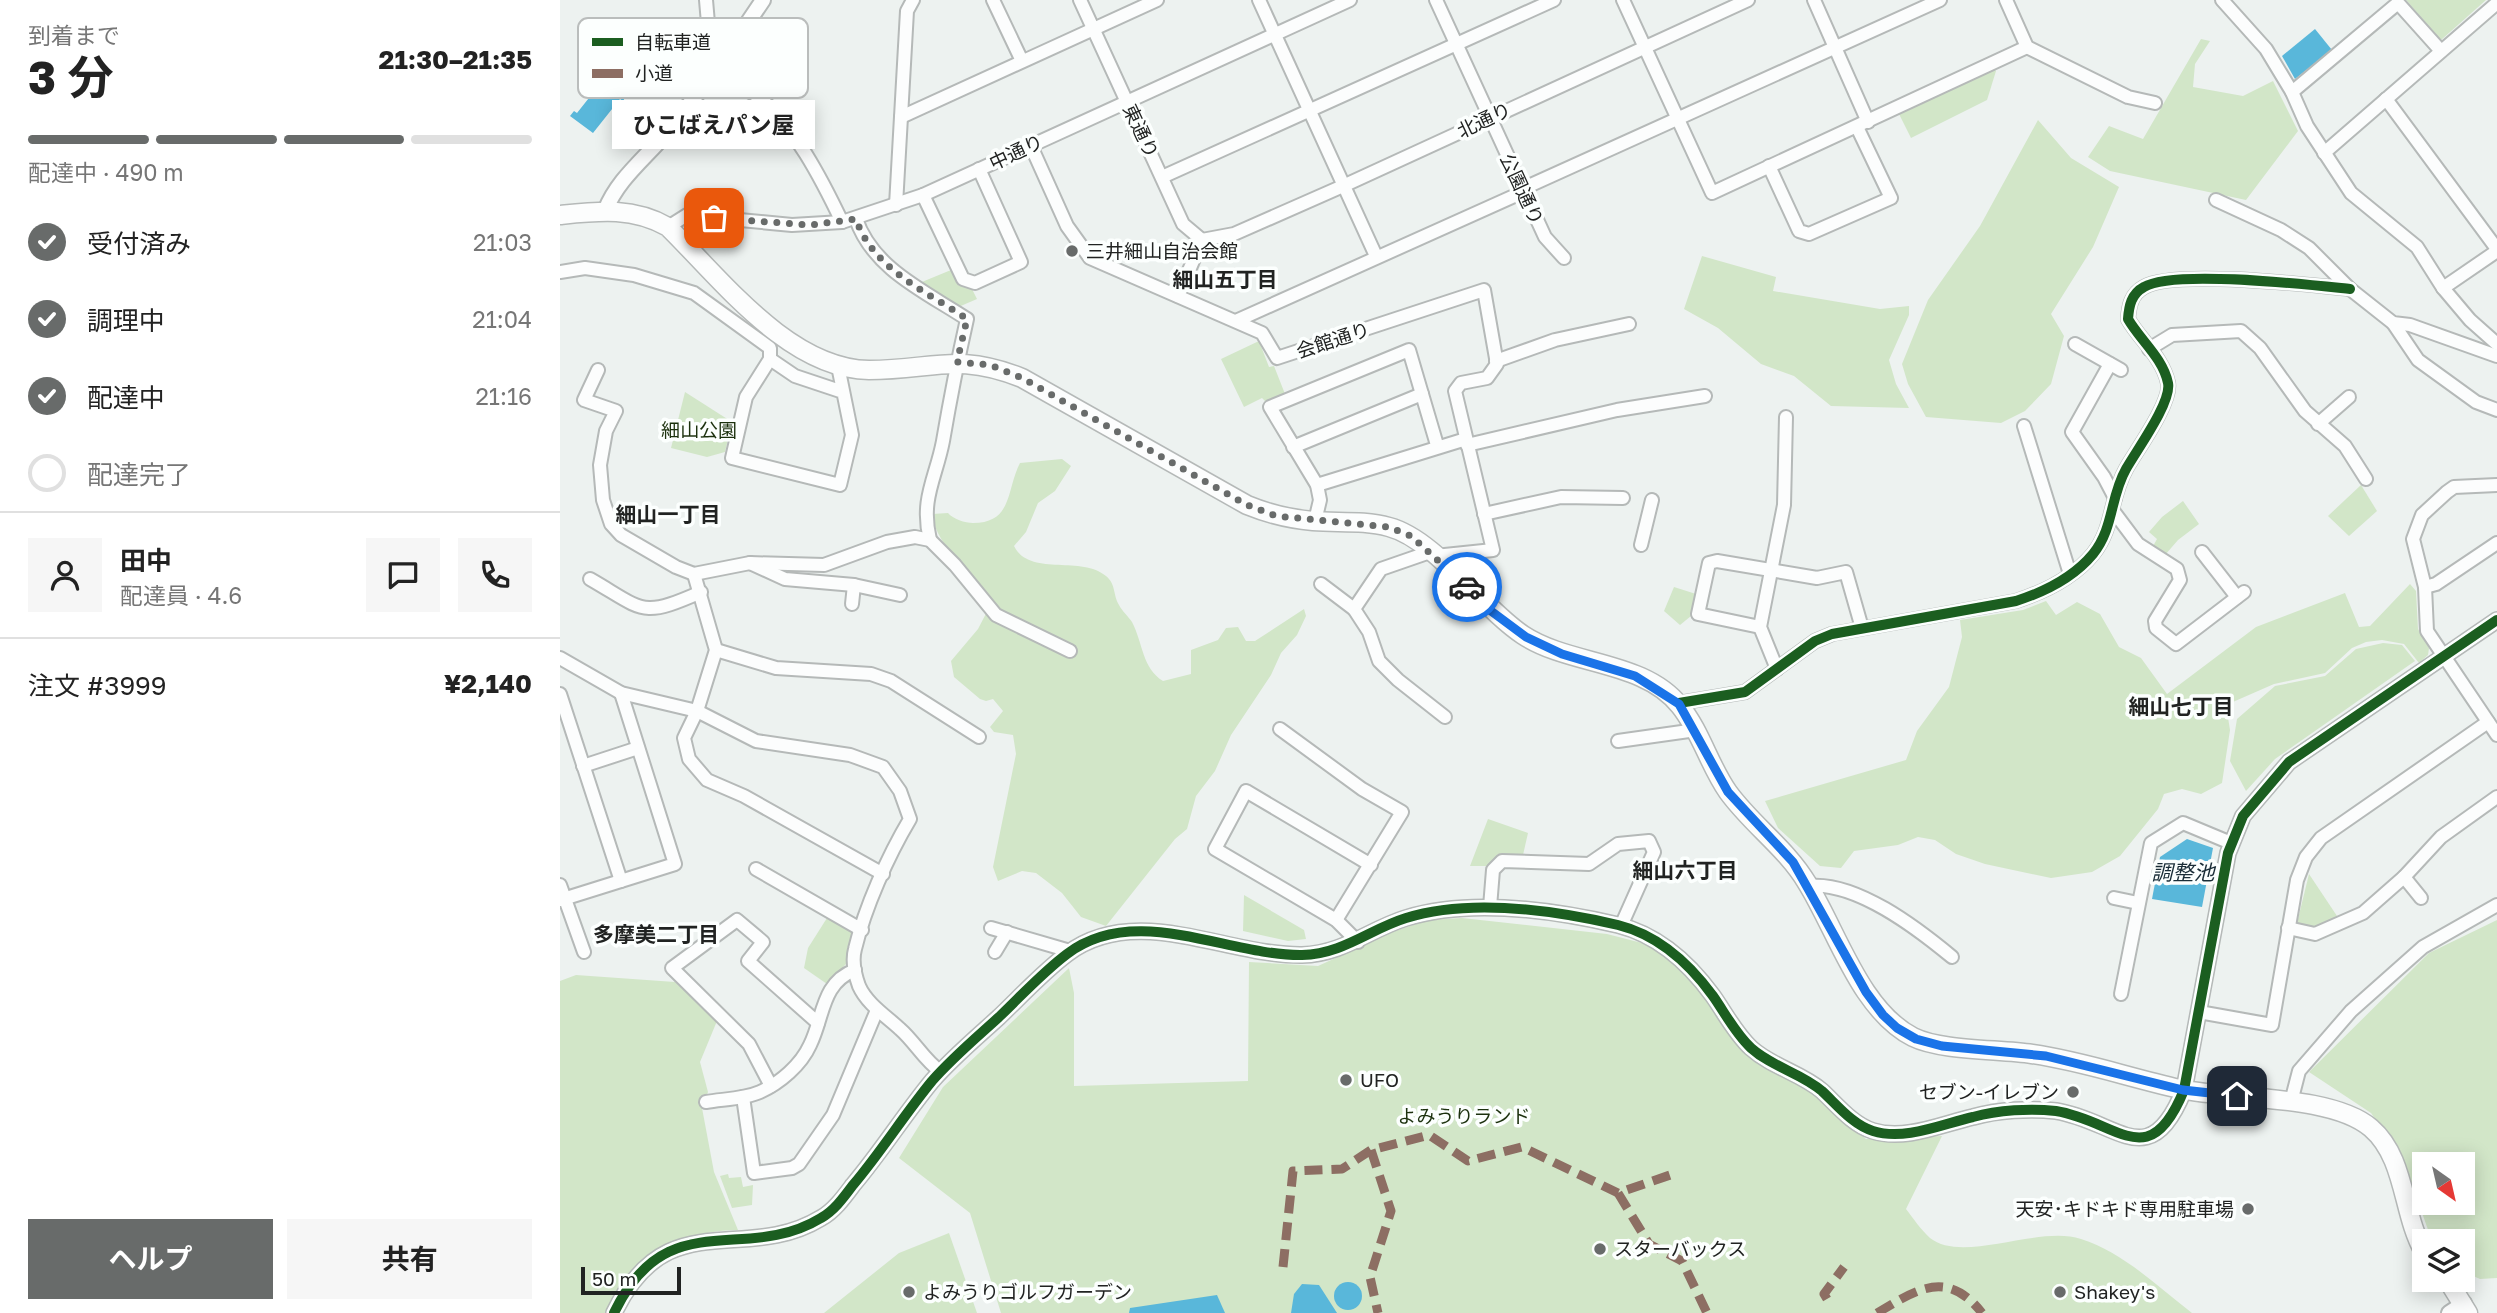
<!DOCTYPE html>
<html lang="ja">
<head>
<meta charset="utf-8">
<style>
  :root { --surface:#fff; --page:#f6f6f6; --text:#222; --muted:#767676; --line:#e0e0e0; --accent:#686b6a }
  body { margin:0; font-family:"Golos Text","Noto Sans JP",sans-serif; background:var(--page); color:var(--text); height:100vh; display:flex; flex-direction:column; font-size:26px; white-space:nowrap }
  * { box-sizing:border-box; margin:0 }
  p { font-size:23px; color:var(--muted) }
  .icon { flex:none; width:38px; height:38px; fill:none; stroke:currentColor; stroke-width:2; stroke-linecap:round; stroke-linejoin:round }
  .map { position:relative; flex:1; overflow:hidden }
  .panel { display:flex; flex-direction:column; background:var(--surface); width:560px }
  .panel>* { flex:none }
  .needle { width:46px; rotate:146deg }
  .controls { position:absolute; left:1852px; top:1152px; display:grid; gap:14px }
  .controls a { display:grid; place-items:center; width:63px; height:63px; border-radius:0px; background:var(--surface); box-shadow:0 4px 18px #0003; font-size:35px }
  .scale { position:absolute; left:21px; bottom:18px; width:100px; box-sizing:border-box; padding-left:7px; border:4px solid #212322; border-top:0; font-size:19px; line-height:24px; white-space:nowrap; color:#212322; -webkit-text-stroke:5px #fcfffe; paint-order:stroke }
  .pin { position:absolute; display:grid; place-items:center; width:60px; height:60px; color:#fff; margin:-30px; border-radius:14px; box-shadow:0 4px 10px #0006 }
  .courier { position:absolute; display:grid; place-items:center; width:70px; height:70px; margin:-35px; border:5px solid #1a73e8; border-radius:50%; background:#fff; color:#222; box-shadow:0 2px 9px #0007 }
  .bubble { position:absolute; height:49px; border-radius:0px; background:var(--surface); box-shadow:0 4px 18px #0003; font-size:23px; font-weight:700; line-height:49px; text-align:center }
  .head em { font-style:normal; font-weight:700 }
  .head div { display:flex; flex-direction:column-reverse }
  .head { display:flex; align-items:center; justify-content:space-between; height:119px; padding:0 28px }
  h1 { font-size:46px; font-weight:700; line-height:52px }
  .bar { display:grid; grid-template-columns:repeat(4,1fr); gap:10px 7px; align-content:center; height:84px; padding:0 28px }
  .bar i { height:9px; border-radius:5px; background:var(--line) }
  .bar .selected { background:var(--accent) }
  .bar p { grid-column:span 4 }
  .line { display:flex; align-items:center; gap:18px; padding:0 28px; border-top:2px solid var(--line) }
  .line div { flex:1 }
  .round { display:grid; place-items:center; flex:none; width:74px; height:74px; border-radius:0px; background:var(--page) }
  ol { padding:0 28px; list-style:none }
  li { display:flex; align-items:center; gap:21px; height:77px }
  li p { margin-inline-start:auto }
  li .icon { padding:7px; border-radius:50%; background:var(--accent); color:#fff; stroke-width:4 }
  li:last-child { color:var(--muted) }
  li i { width:38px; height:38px; border:4px solid var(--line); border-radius:50% }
  .action { display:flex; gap:14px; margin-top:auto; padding:14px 28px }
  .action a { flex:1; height:80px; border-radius:0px; background:var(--accent); color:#fff; font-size:28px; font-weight:700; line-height:80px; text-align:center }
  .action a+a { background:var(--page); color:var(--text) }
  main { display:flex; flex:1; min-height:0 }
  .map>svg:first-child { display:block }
  .green { fill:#d2e6c8; fill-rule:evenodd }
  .water { fill:#59b7da }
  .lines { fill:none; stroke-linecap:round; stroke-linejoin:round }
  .minor-casing { stroke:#b5b9b8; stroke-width:16 }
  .tertiary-casing { stroke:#b5b9b8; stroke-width:18 }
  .secondary-casing { stroke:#b5b9b8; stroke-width:21 }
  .minor { stroke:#fcfdfd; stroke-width:12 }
  .tertiary { stroke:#fcfdfd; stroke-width:14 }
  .secondary { stroke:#fcfdfd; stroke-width:18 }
  .quiet { stroke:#8d6e63; stroke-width:9; stroke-dasharray:18 9; stroke-linecap:butt }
  .cycleway-casing { stroke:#fcfffe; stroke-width:15 }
  .cycleway { stroke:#1b5e20; stroke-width:10 }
  .done { stroke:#686b6a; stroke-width:7; stroke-dasharray:0 12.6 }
  .route { stroke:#1a73e8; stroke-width:9 }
  .poi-dot { fill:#686b6a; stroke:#fcfffe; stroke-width:2.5 }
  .labels { text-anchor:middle; stroke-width:7; stroke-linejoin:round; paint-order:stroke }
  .street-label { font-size:19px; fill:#212322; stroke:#fcfffe }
  .poi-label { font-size:19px; fill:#212322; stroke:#fcfffe; text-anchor:start }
  .park-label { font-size:19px; fill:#1c310e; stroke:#fcfffe }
  .neighbourhood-label { font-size:21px; font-weight:bold; fill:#212322; stroke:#fcfffe }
  .water-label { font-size:21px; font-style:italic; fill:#1a2d37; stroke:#fcfffe }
  .key { fill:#fcfffe; stroke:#babdbc; stroke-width:2 }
  .key-label { font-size:19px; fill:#212322 }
</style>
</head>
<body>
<main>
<section class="panel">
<div class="head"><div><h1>3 分</h1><p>到着まで</p></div><em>21:30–21:35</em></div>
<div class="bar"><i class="selected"></i><i class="selected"></i><i class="selected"></i><i></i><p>配達中 · 490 m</p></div>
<ol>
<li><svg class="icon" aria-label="check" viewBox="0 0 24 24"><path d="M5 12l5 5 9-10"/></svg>受付済み<p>21:03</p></li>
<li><svg class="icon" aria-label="check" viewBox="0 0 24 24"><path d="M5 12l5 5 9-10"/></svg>調理中<p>21:04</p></li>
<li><svg class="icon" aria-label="check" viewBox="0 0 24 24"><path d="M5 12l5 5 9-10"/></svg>配達中<p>21:16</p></li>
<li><i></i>配達完了</li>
</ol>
<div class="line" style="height:126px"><a class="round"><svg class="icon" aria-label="person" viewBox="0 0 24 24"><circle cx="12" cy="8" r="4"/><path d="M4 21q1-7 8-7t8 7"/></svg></a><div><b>田中</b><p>配達員 · 4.6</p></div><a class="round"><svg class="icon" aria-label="chat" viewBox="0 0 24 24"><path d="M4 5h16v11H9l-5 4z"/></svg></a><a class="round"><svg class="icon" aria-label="phone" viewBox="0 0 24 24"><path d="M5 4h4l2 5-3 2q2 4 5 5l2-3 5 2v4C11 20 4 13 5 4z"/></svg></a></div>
<div class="line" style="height:91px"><div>注文 #3999</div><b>¥2,140</b></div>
<div class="action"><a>ヘルプ</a><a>共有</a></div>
</section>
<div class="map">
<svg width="1937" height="1313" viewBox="0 0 1937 1313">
  <rect width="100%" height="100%" fill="#edf2f0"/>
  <g class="green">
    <path d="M1846,0h80l-45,40z"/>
    <path d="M1641,39l9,2 -15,23 -2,23 50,9 30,-15 25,50 -52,69 -136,-29 -22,-14 21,-31 34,13z"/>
    <path d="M1434,69l2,2 -9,29 -76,38 -12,-24z"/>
    <path d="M1478,120l33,38 48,29 -26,60 -42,67 13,22 -13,48 -26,27 -24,12 -75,-6 -18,-33 -6,-20 26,-64 52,-74z"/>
    <path d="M1142,256l74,21 -3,14 107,18 29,-3v9l-20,45 7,24 13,24 -78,-2 -37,-30 -33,-12 -43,-36 -34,-19z"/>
    <path d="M391,270l7,15 14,4 5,10 -21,9 -39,-24z"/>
    <path d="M699,341l10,26 5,-1 11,28 -19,8 -4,-4 -18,9 -23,-48z"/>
    <path d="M125,392l47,30 -7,30 -18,5 -36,-9z"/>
    <path d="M502,459l9,7 -16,25 -17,12 -12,29 -12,14c15,31 67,9 92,30 10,8 7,19 13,29 3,6 9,11 13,17 11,21 10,46 31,59l28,-7v-24l27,-10 8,-12 12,-1 8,14h9l49,-32 2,7 -9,19 -16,18 -10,22 -40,60 -16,36 -19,25 -9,33 -12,10 -69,87 -25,-9 -19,-24 -26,-20 -14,-2 -24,10 -5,-14 23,-113 -3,-19 -19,-3 -4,-5 13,-16 -10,-12 -7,2 -6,-2 -26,-22 -3,-16 27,-32 14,-27c-15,-30 -55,-51 -60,-88l16,-1c5,6 17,10 25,10 40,0 33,-33 47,-60z"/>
    <path d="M1801,485l16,26 -28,25 -21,-20z"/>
    <path d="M1623,501l16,23 -21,16 -13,15 -13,-7 5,-9 -8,-7 13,-15z"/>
    <path d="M1850,584l6,7 2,38 11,19 -1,7 -9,8 -15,-19 -22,-4 -16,2 -14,6 -27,25 -51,11 -48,21 4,25 -8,53 -21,11 -19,-5 -18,5 -6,15 -38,47 -28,16 -41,6 -66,-14 -29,-10 -21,-14 -17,-3 -20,8 -44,6 -13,17 -21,-2 -42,-38 -13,-27 141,-41 11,-29 32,-44 13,-50 -2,-17 63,-10 23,-9 10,14 21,-13 23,12 19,33 22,11 26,36 89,-67 89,-34 14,34 11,-1z"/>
    <path d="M1114,587l22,7 -5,22 -11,9 -16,-14z"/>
    <path d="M1823,643l19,2 13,16 -140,98 -29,32 -16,-30 7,-42 38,-33 50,-10 31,-27z"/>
    <path d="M928,819l40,14 -5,22 -22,-1 -13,12h-18z"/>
    <path d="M1749,874l30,45 -24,12 -14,-3 -4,-5z"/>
    <path d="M684,895l60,35 2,9 -18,2 -45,-10z"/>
    <path d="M267,918l28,16 -9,30 -19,20 -23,-16 4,-20z"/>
    <path d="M902,918l145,16 35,9 24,13 24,23 57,74 58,35 61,51 76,-3 -36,73c7,9 15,21 24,29 33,26 108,-13 151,1 42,13 77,48 111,74h-1191l-31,-100 -71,-55 44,-71 126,-119 5,25v93l174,-5 1,-119 69,4 77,-35 33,-11z"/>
    <path d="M1937,920v358l-17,1 -18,-8v-30h-30l-29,-82 -32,-46 -62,-41 120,-119zM1864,1164h38v38h-38z"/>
    <path d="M16,975l99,7 42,39 -17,41 8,30 -6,16 12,64 24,58c-60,1 -106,27 -131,83h-47v-332z"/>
    <path d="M168,1174l1,4 12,-1 2,10 10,-2 -1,20 -20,3 -12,-32z"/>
    <path d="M389,1233l28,80h-153l75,-60z"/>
  </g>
  <g class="water">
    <path d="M1755,29l17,21 -37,29 -13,-23z"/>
    <path d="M44,79l22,17 -3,5 -3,-2 -27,34 -23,-17 4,-5 3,2z"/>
    <path d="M1627,839l26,9 -11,59 -50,-8 8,-42z"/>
    <circle cx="788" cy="1296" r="14"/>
    <path d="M742,1284l17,1 18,28h-46l3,-19z"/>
    <path d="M657,1295l8,18h-96l1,-5z"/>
  </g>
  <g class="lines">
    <g class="minor-casing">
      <g id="minor">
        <path d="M146,0l5,58 10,6"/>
        <path d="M433,0l29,61"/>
        <path d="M520,0l103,224 19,16 32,-6 109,-48 405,-186"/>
        <path d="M699,0l117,256"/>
        <path d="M876,0l109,237 19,21"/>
        <path d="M1063,0l89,193 315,-146"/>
        <path d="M1254,0l54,122"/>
        <path d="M1446,0l21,47 101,50 27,6"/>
        <path d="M1662,0l44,49 26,43 15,34 44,67 66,54 26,41 27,32 27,24"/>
        <path d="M153,74c15,7 31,13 44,22 36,27 66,86 85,126"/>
        <path d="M1732,92l106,-89 43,48"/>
        <path d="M1826,99l111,150"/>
        <path d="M341,117l256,-117"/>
        <path d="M471,146l36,80 23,32 172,75 15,25 207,-68 13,74 -10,14 -26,5 -6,8 38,159 -58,6"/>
        <path d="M1764,153l173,-150"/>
        <path d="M1209,166l30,65 10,3 82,-36 -34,-71"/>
        <path d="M602,177l392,-177"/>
        <path d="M962,189l418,-189"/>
        <path d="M363,195l40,84 12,4 46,-21 -42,-93"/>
        <path d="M1656,200l65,30 28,18 41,41 43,34 17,2 87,31"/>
        <path d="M336,205l11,-194 6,-11"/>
        <path d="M296,219c17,50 70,73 111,100 -9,40 -17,81 -24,122 -7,37 -23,58 -13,99"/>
        <path d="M108,227l19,-12 105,10 50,-3 81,-27 427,-195"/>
        <path d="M0,272l25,-4 49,7 60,18 76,55v11"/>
        <path d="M1883,288l54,-37"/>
        <path d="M618,296l24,-56"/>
        <path d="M678,320l285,-128"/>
        <path d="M1833,323l25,37 58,42 21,8"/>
        <path d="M1515,344l46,26"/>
        <path d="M1589,349l23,-14 69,-4 19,17 45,63 40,35 21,33"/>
        <path d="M936,361l59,-21 74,-16"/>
        <path d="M1550,364l-38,68 32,45 11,21"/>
        <path d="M278,366l14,69 -12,50 -108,-27 14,-61 24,-38 25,17 48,16"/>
        <path d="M38,370l-14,30 32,11 -10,20 -6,34 3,35 8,24 10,11 55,32 18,7 56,-11 74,2 63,-23 28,-5 15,3 25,25 41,50 74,36"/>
        <path d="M1758,424l31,-27"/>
        <path d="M1464,426l46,148"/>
        <path d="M907,445l150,-35 88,-14"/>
        <path d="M733,447l129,-53"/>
        <path d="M757,485l149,-46"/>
        <path d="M1937,485l-43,2 -7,5 -25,23 -9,24 12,48 2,44 70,104"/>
        <path d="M1554,512l24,32 39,25 3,11 -25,41 1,7 20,16 68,-52"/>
        <path d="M924,514l77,-17 62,1"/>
        <path d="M755,521l5,-21 -3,-15 -47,-78 139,-57 28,95"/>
        <path d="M1081,545l11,-45"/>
        <path d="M870,552l-49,17 -27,40 15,23 10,29 19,19 47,37"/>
        <path d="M1642,552l35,45"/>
        <path d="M190,563l35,16 69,6 46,10"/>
        <path d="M134,574l22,76 -19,61 -13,27 5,21 18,21 37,16 139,78"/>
        <path d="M30,579c54,31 50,40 111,13"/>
        <path d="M761,584l33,25"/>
        <path d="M1865,587l11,-3 61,-41"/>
        <path d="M292,604l2,-19"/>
        <path d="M1200,627l-62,-13 11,-51 8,-2 100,17 29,-6 16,56"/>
        <path d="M156,650l60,18 95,6 20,7 88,56"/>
        <path d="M0,658l61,35 76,18 59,30 94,14 33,12 17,24 10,28c-22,37 -45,88 -55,130 -3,11 0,26 4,37 8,18 27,30 41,43 15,13 24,31 41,43"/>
        <path d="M1217,669l-17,-42 24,-122 2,-88"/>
        <path d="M0,694l61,187"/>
        <path d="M1119,703l66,-11 70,-51 17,-7 184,-33c28,-9 58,-24 77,-47 21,-26 17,-57 33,-85 10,-18 46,-67 42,-86 -5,-25 -28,-43 -40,-64 1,-13 3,-25 16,-32 29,-18 167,-2 206,2"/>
        <path d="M720,729l82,60 40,23 -66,108"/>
        <path d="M1058,741l78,-11"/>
        <path d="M23,766l55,-18"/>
        <path d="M196,869l106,61"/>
        <path d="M1844,877l17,21"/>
        <path d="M0,885l24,67"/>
        <path d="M1249,886c47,-5 108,42 143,71"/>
        <path d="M1554,898l24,5"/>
        <path d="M0,900l115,-36 -54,-171"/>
        <path d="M930,907l3,-37 9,-9 87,3 29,-20 31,-3 5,11 -33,74"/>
        <path d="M431,928l79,23"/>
        <path d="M1728,928l27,6 48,-21 41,-36 37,-40 56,-40"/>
        <path d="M798,942l-22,-22 -121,-71 31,-58 125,74"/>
        <path d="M435,952l12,-20"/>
        <path d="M1561,994l30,-151 32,-20 48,20"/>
        <path d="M1639,1012l73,13 25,-145 9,-23 15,-19 167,-116"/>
        <path d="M211,1086l-22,-42 -77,-76 65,-48 26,22 -15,19 70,62"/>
        <path d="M183,1097l11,76 38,-5 7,-4 34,-49 44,-105"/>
        <path d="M146,1102c18,-3 38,-3 54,-10 20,-9 41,-27 50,-47 14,-28 11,-62 45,-75"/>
        <path d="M1731,1102l8,-31 52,-60 72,-64 74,-42"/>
      </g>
    </g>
    <g class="tertiary-casing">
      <g id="tertiary">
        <path d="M45,211c13,-33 41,-53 63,-80 35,-42 65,-86 95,-131"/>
        <path d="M54,1313c53,-111 130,-48 207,-95 13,-7 23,-21 32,-33 28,-33 51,-70 79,-104 20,-23 44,-43 67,-64 22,-21 44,-45 68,-63 69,-52 160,2 235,1 41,-1 68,-26 104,-37 64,-20 147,-8 212,7 40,10 71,38 95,71 12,17 22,37 38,52 21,19 50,25 71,43 15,14 31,34 51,40 32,10 69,-7 100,-14 25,-7 57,-9 83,-6 62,10 93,65 128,-21l44,-237 15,-37 46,-54 208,-142"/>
        <path d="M1889,1313l15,-10"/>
      </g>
    </g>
    <g class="secondary-casing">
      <g id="secondary">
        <path d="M0,215c39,-4 73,-8 108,12 53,52 121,142 201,143 64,0 88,-18 153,8l225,127c22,9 43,14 66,16 25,2 51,-1 76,6 46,12 92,80 134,108 47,31 121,25 157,71 21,26 29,59 48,86 24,33 58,56 79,91 30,48 53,127 106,154 28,14 86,12 119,17 50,7 98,24 148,35 51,11 151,5 191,39 35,30 31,86 53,124"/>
        <path d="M1887,1279l21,34"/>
      </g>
    </g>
    <use href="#minor" class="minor"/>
    <use href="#tertiary" class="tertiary"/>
    <use href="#secondary" class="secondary"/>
    <g class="quiet">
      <path d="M811,1150l20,61 -21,66 8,36"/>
      <path d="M1058,1193l31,51 33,17 25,52"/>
      <path d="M723,1267l10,-96 49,-2 29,-19 58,-15 39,26 54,-14 96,46 55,-19"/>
      <path d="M1267,1299l-3,-5 20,-27"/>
      <path d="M1317,1313c39,-23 70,-45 105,0"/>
    </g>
    <g class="cycleway-casing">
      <g id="cycleway">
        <path d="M1119,703l66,-11 70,-51 17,-7 184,-33c28,-9 58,-24 77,-47 21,-26 17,-57 33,-85 10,-18 46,-67 42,-86 -5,-25 -28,-43 -40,-64 1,-13 3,-25 16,-32 29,-18 167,-2 206,2"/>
        <path d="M54,1313c53,-111 130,-48 207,-95 13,-7 23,-21 32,-33 28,-33 51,-70 79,-104 20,-23 44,-43 67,-64 22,-21 44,-45 68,-63 69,-52 160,2 235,1 41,-1 68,-26 104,-37 64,-20 147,-8 212,7 40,10 71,38 95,71 12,17 22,37 38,52 21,19 50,25 71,43 15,14 31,34 51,40 32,10 69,-7 100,-14 25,-7 57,-9 83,-6 62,10 93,65 128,-21l44,-237 15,-37 46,-54 208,-142"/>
      </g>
    </g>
    <use href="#cycleway" class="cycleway"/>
  </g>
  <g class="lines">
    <path class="done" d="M154,218l96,7 46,-6c17,50 70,72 111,100l-10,43 33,3 32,13 225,127 29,11 113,11 22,9 56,51"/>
    <path class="route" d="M907,587l24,24 35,26 36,17 73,22 44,28 49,88 65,70 73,130 17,23 14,13 19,11 26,7 104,10 137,34 54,6"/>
  </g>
  <g class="poi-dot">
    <circle cx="512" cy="251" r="7"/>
    <circle cx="786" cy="1080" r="7"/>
    <circle cx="1513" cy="1092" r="7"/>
    <circle cx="1688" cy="1209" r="7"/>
    <circle cx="1040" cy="1249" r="7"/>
    <circle cx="349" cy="1292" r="7"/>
    <circle cx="1500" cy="1292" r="7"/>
  </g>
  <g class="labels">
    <g class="street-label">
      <text transform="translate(924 120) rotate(-25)" y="7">北通り</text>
      <text transform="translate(581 131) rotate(65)" y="7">東通り</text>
      <text transform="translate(456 152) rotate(-25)" y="7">中通り</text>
      <text transform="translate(962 189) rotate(65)" y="7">公園通り</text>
      <text transform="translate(773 340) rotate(-18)" y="7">会館通り</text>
    </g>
    <g class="poi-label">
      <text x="526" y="258">三井細山自治会館</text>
      <text x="800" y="1087">UFO</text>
      <text x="1499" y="1099" text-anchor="end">セブン-イレブン</text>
      <text x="1674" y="1216" text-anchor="end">天安･キドキド専用駐車場</text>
      <text x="1054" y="1256">スターバックス</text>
      <text x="363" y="1299">よみうりゴルフガーデン</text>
      <text x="1514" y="1299">Shakey's</text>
    </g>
    <g class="park-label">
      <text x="139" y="437">細山公園</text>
      <text x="904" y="1123">よみうりランド</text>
    </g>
    <g class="neighbourhood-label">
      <text x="665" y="287">細山五丁目</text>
      <text x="108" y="522">細山一丁目</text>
      <text x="1621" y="714">細山七丁目</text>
      <text x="1125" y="878">細山六丁目</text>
      <text x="96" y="942">多摩美二丁目</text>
    </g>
    <g class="water-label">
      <text x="1623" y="880">調整池</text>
    </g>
  </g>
  <rect x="18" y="18" width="230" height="80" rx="10" class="key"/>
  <rect x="32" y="38" width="31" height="8" fill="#1b5e20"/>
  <rect x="32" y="69" width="31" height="9" fill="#8d6e63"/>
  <g class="key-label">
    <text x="75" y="49">自転車道</text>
    <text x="75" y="80">小道</text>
  </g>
</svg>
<div class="controls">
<a><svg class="needle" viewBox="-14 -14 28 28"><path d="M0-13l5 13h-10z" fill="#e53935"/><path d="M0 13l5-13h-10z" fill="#767676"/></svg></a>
<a><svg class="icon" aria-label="layers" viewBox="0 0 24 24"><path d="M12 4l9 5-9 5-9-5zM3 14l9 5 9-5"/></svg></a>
</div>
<div class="scale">50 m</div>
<div class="pin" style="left:154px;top:218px;background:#ea580c"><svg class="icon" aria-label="bag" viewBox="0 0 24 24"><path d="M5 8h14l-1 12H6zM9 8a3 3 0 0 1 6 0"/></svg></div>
<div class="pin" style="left:1677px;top:1096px;background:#1f2937"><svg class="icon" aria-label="home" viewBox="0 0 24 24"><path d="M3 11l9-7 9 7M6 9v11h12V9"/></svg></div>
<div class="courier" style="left:907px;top:587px"><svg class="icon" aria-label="car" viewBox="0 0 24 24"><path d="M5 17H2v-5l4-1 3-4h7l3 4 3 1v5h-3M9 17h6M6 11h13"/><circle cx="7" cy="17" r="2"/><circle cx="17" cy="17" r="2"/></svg></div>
<div class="bubble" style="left:52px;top:100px;width:203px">ひこばえパン屋</div>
</div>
</main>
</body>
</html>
